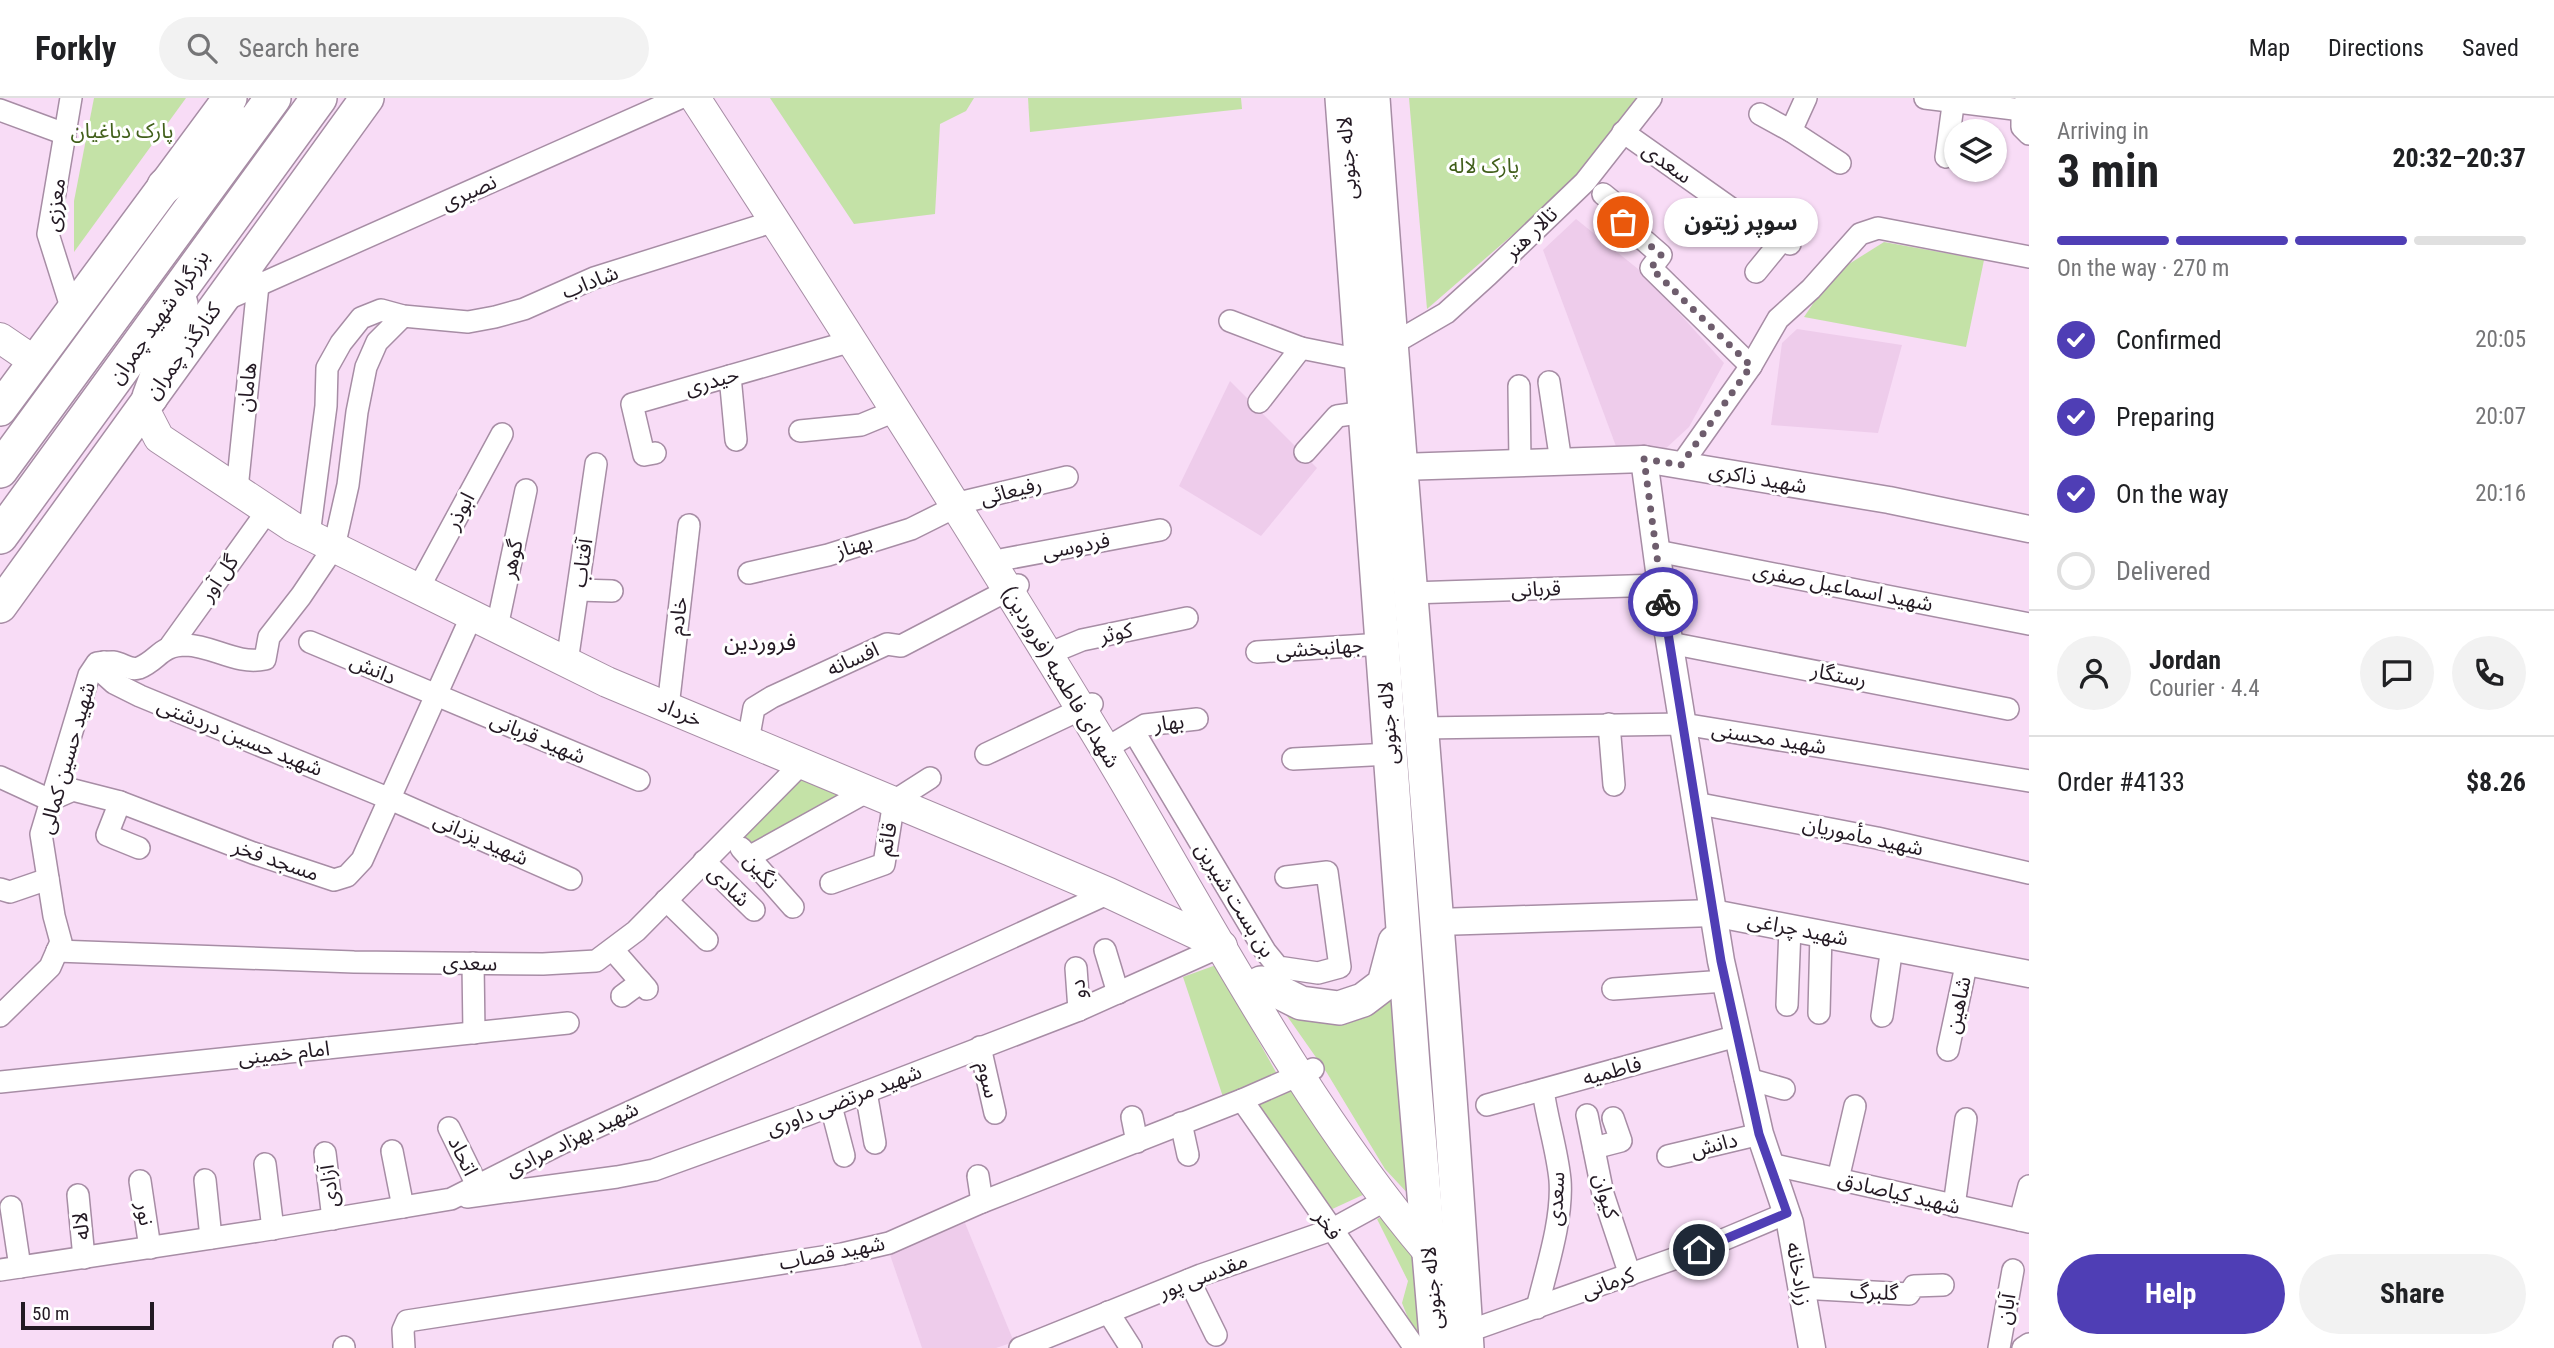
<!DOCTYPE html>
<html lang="en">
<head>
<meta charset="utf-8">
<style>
  :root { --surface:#fff; --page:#f2f2f2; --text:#202124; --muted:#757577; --line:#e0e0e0; --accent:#4f3eb5 }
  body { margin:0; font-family:"Roboto Condensed","Noto Sans Arabic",sans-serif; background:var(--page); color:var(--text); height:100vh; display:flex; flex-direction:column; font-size:26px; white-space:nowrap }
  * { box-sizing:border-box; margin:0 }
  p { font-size:23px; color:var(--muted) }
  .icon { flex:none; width:38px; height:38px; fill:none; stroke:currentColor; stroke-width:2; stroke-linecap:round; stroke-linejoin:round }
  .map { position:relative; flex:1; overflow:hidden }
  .drawer { display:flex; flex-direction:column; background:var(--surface); width:525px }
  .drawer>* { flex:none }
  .tools { position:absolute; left:1944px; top:21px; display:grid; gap:14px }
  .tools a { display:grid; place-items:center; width:63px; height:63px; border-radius:50%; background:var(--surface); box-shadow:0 2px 5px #0004; font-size:35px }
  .scale { position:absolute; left:21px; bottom:18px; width:133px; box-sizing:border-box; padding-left:7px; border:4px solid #231923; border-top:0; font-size:19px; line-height:24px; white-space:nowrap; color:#231923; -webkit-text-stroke:5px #fff; paint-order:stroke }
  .pin { position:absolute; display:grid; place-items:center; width:60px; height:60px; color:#fff; margin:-30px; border:4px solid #fff; border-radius:50%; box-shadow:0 2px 7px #0007 }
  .courier { position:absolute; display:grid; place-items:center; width:70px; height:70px; margin:-35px; border:5px solid #4f3eb5; border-radius:50%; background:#fff; color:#222; box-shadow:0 2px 9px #0007 }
  .bubble { position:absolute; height:49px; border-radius:24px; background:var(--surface); box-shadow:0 2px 5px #0004; font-size:23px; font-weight:700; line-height:49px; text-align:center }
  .headline em { font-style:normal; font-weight:700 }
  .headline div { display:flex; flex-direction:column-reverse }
  .headline { display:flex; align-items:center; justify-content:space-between; height:119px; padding:0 28px }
  h1 { font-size:46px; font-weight:700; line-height:52px }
  .bar { display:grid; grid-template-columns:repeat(4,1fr); gap:10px 7px; align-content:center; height:84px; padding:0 28px }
  .bar i { height:9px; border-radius:5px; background:var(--line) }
  .bar .selected { background:var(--accent) }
  .bar p { grid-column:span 4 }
  .line { display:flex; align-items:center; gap:18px; padding:0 28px; border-top:2px solid var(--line) }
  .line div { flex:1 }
  .round { display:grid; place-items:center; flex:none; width:74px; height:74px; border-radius:37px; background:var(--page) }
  ol { padding:0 28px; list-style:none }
  li { display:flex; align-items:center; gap:21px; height:77px }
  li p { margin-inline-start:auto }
  li .icon { padding:7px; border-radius:50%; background:var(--accent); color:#fff; stroke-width:4 }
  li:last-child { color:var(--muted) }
  li i { width:38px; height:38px; border:4px solid var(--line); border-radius:50% }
  .button { display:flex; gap:14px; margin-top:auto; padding:14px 28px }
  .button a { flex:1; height:80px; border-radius:42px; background:var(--accent); color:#fff; font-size:28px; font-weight:700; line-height:80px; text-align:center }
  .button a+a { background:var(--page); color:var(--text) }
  header { display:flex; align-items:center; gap:42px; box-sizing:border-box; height:98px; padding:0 35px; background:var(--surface); border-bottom:2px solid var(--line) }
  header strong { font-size:33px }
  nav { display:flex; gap:38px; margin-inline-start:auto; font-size:24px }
  .search { width:490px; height:63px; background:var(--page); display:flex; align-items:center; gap:18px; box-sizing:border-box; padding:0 24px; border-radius:38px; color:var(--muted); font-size:26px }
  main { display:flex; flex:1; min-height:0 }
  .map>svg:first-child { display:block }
  .built { fill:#eecceb }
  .green { fill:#c4e2a7 }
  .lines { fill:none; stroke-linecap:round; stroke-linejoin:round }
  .minor-casing { stroke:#a78da5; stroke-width:24 }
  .tertiary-casing { stroke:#a78da5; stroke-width:29 }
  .secondary-casing { stroke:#a78da5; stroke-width:32 }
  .primary-casing { stroke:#a78da5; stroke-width:36 }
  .trunk-casing { stroke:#a78da5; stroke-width:38 }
  .minor { stroke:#fff; stroke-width:21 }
  .tertiary { stroke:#fff; stroke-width:26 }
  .secondary { stroke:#fff; stroke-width:30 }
  .primary { stroke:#fff; stroke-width:33 }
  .trunk { stroke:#fff; stroke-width:35 }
  .done { stroke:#6e5d6d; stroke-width:7; stroke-dasharray:0 12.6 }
  .route { stroke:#4f3eb5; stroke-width:9 }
  .labels { text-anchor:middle; stroke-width:6; stroke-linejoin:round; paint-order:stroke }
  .park-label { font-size:21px; fill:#415f1b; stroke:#fff }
  .street-label { font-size:21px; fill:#231923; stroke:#fff }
  .neighbourhood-label { font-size:23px; fill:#231923; stroke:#fff }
</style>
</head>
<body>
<header>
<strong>Forkly</strong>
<div class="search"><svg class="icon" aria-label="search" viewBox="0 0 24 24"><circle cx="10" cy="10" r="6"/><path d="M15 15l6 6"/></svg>Search here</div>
<nav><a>Map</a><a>Directions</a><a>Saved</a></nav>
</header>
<main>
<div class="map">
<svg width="2029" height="1250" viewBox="0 0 2029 1250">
  <rect width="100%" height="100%" fill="#f8dcf6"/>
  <g class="built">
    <path d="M1576,121l67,54 81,90 -35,64 -26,24 -46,-2 -74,-199z"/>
    <path d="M1797,231l105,16 -24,88 -107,-8 11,-82z"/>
    <path d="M1230,283l87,87 -56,68 -82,-50z"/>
    <path d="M965,1125l49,119 -18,6h-74l-33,-96z"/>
  </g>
  <g class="green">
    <path d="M94,0h92l-112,154v-51z"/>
    <path d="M770,0h204l-8,13 -26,13 -5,90 -81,10z"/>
    <path d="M1028,0h213l1,11 -212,23z"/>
    <path d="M1409,0h230l-62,81 -150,130z"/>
    <path d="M1884,144l100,18 -18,87 -162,-30 29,-43z"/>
    <path d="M804,674l43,24 -94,53 -14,-14z"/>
    <path d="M1216,867l61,109 -54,23 -40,-120z"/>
    <path d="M1397,871l15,229 -27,-29 -58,-96 -47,-67 27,9z"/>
    <path d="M1294,992l73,103 -39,18 -74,-105z"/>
    <path d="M1390,1115l31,43 8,92 -11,-5 -16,-40 6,-22 -31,-62z"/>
  </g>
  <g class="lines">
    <g class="minor-casing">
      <g id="minor">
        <path d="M71,0l-23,136 24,76"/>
        <path d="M1925,0l97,12"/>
        <path d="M2027,0l-5,12v17l7,7"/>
        <path d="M0,12l65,24"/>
        <path d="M1760,16l31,17 49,32"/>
        <path d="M1791,33l15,-33"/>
        <path d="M1623,34l157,111"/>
        <path d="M1946,59l8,-59"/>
        <path d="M1603,96l22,18 -2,10 38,33 -10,13 100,98"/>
        <path d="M1756,174l27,-33 7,5"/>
        <path d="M225,202l455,-202"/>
        <path d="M1230,223l71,27"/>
        <path d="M1391,247l55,-32 42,-38 97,-93 66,-84"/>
        <path d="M730,278l6,64"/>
        <path d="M1549,284l12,80"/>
        <path d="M1519,288l1,77"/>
        <path d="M1259,304l42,-54 60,12"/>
        <path d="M800,333l61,-6 34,-14"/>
        <path d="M1305,354l32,-36 28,-4"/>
        <path d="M655,355l-11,2 -12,-51 220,-63"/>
        <path d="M1681,367l70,-99 27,-47 33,-30 49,-55 18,-6 151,29"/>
        <path d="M237,391l21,-204 -5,-9"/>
        <path d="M309,437l17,-129 1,-38 14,-25 20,-25 20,-8 22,6 65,6 27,-5 29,-8 70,-31 181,-57"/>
        <path d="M1657,453l372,73"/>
        <path d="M992,467l13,-6 155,-29"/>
        <path d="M749,475l79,-18 83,-26 56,-28 100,-24"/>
        <path d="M418,491l84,-155"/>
        <path d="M578,492l34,1"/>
        <path d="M1410,495l251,-8"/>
        <path d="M497,529l29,-137"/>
        <path d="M310,544l329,138"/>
        <path d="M1670,545l338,66"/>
        <path d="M171,547l97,-135"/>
        <path d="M1257,554l125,-8"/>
        <path d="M1048,556l34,-14 105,-22"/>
        <path d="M104,564v12l10,9 26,13 250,103 181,80"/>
        <path d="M567,564l29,-198"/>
        <path d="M668,609l21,-182"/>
        <path d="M1609,626l5,61"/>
        <path d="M1422,630l261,-4 346,57"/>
        <path d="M1134,634l131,219 13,16 40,6 22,-6 -13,-95 -41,5"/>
        <path d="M748,643l6,-33 18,-11 115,-53 14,2 117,-61"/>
        <path d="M1105,651l40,-24 52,-6"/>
        <path d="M986,656l106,-50"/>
        <path d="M1293,661l97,-5"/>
        <path d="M0,679l50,23 23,-10 47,12 133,51 81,27 13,-4 15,-16 110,-245"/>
        <path d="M120,704l-13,33 32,13"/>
        <path d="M1695,705l182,35 152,35"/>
        <path d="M741,750l52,59"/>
        <path d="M749,759l119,-66"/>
        <path d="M704,763l50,49"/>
        <path d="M831,785l53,-19 10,-63 36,-23"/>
        <path d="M0,791l10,3 38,-13"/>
        <path d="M666,802l41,40"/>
        <path d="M613,852l34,39"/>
        <path d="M1105,852l13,43"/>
        <path d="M57,853l297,11 189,2 53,-3 40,-30 166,-168"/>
        <path d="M473,865l1,70"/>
        <path d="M1076,870l3,42"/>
        <path d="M1613,891l112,-8"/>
        <path d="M622,898l19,-14"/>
        <path d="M1787,907l3,-77"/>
        <path d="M1819,915l2,-80"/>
        <path d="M0,918l50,-49 11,-25 -7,-26 -13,-82 48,-159 8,-12c5,-1 11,-1 16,-1 10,1 16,9 26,6 20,-8 21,-23 47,-23 28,1 50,20 79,14l4,-22 32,-41 33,-49 14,-62 9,-73 9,-45 11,-25 26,-26"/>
        <path d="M1882,918l10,-69"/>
        <path d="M980,949l15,66"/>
        <path d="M1948,952l19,-89"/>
        <path d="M1745,980l39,11"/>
        <path d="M0,984l568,-59"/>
        <path d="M866,994l9,51"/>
        <path d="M1242,1002l173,248"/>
        <path d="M1487,1007l250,-69"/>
        <path d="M831,1008l13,50"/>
        <path d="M1587,1017l16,79 27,81"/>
        <path d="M1132,1019l5,25"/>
        <path d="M1181,1025l7,32"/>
        <path d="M449,1030l28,57"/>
        <path d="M1594,1050l27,-7 -8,-23"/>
        <path d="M392,1053l11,56"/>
        <path d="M325,1055l8,66"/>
        <path d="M1668,1058l92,-22"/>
        <path d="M265,1066l8,65"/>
        <path d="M1770,1066l259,58"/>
        <path d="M978,1078l4,26"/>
        <path d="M1838,1081l17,-73"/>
        <path d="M205,1082l6,58"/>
        <path d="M140,1083l10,67"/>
        <path d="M78,1097l6,63"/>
        <path d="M467,1099l150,-20 37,-7 155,-56 270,-104 143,-64"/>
        <path d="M1954,1108l12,-87"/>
        <path d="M11,1109l9,60"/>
        <path d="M2020,1122l9,-34"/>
        <path d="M0,1172l259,-39 192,-32 111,-56 547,-250"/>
        <path d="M1189,1182l27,55"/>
        <path d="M1801,1190l108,6 5,-8 29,-1"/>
        <path d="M1537,1210c9,-38 26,-88 23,-128 -3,-31 -13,-60 -17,-90"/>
        <path d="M1108,1214l23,36"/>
        <path d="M1466,1234l233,-82 88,-37"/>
        <path d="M344,1249v1"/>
        <path d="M404,1250l-1,-18 4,-9 435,-67 47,-11 93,-41 260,-102 71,-31"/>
        <path d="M1020,1250l181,-73 130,-45 53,-29"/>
        <path d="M1999,1250l14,-78"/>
        <path d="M2023,1250l6,-4"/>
      </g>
    </g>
    <g class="tertiary-casing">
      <g id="tertiary">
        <path d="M1644,361l21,156 56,346 39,173 30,89 22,125"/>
        <path d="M1400,369l244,-8 245,41 140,29"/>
        <path d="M1438,824l275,-9 316,61"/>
      </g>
    </g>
    <g class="secondary-casing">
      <g id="secondary">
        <path d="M695,0c140,215 278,432 411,652 102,170 194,351 323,503"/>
        <path d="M0,240l34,23"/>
        <path d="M143,309l16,31 134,89 314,155 404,169 98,42 113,53"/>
      </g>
    </g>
    <g class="primary-casing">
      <g id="primary">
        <path d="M1342,0l71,967 24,283"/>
        <path d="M1373,0c29,417 68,833 94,1250"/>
        <path d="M0,311l230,-311"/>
        <path d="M0,508l367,-508"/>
        <path d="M1261,885l40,20 38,5 24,-8 21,-16 11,-42"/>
      </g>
    </g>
    <g class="trunk-casing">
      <g id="trunk">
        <path d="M165,88l71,-63"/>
        <path d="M150,299l18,-49 12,-44"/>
        <path d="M0,372l273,-372"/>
        <path d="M0,438l319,-438"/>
      </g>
    </g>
    <use href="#minor" class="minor"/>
    <use href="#tertiary" class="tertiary"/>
    <use href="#secondary" class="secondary"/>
    <use href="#primary" class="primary"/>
    <use href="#trunk" class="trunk"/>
  </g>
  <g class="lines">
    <path class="done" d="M1623,124l38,33 -10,13 100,98 -70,99 -37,-6 19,143"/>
    <path class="route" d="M1663,504l58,359 38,173 28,79 -88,37"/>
  </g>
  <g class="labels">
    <g class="park-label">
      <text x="122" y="40">پارک دباغیان</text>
      <text x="1484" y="75">پارک لاله</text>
    </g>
    <g class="street-label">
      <text transform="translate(1347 60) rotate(-94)" y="7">لاله جنوبی</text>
      <text transform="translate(1667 65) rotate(35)" y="7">سعدی</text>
      <text transform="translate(469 94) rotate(-24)" y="7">نصیری</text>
      <text transform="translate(55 107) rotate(-83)" y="7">معززی</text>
      <text transform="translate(1531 135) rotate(-44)" y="7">تالار هنر</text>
      <text transform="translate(590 184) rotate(-21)" y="7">شاداب</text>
      <text transform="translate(159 219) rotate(-55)" y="7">بزرگراه شهید چمران</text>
      <text transform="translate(183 253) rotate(-54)" y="7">کنارگذر چمران</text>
      <text transform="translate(712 283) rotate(-16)" y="7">حیدری</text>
      <text transform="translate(247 289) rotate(-84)" y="7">هامان</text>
      <text transform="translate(1758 380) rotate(10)" y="7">شهید ذاکری</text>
      <text transform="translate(1011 393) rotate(-14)" y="7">رفیعائی</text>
      <text transform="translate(460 413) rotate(-62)" y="7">ابوذر</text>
      <text transform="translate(854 448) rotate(-17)" y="7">بهناز</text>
      <text transform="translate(1076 448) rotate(-11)" y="7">فردوسی</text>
      <text transform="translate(512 461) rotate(-78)" y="7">گوهر</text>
      <text transform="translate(582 465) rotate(-82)" y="7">آفتاب</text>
      <text transform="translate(219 480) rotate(-55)" y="7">گل آور</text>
      <text transform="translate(1843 489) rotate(11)" y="7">شهید اسماعیل صفری</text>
      <text transform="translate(1536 491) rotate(-2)" y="7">قربانی</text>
      <text transform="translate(678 518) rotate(-83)" y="7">خادم</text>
      <text transform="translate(1116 535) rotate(-12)" y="7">کوثر</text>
      <text transform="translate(1320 550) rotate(-4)" y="7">جهانبخشی</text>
      <text transform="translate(853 561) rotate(-24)" y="7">افسانه</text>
      <text transform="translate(373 571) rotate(23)" y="7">دانش</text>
      <text transform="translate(1839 577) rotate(11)" y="7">رستگار</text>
      <text transform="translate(1061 579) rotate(59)" y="7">شهدای فاطمیه (فروردین)</text>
      <text transform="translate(680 614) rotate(23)" y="7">خرداد</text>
      <text transform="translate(1169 625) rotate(-7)" y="7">بهار</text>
      <text transform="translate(1388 625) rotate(-94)" y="7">لاله جنوبی</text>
      <text transform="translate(240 639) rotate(22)" y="7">شهید حسین دردشتی</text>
      <text transform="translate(538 640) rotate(23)" y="7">شهید قربانی</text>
      <text transform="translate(1769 640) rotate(9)" y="7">شهید محسنی</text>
      <text transform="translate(67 660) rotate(-74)" y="7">شهید حسین کمالی</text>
      <text transform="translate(1863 738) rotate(12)" y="7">شهید مأموریان</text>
      <text transform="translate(481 741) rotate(24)" y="7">شهید یزدانی</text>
      <text transform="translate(887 741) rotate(-79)" y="7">قائم</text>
      <text transform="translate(276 762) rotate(19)" y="7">مسجد فخر</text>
      <text transform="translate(761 773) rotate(48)" y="7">نگین</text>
      <text transform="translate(729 788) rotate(44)" y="7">شادی</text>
      <text transform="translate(1235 802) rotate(58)" y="7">بن بست شیرین</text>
      <text transform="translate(1798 831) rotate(11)" y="7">شهید چراغی</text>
      <text transform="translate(470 865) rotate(1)" y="7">سعدی</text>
      <text transform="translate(1078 891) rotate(-94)" y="7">دو</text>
      <text transform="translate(1958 907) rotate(-78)" y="7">شاهین</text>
      <text transform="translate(284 955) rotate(-6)" y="7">امام خمینی</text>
      <text transform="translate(1612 973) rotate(-15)" y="7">فاطمیه</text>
      <text transform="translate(988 982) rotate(77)" y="7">سوم</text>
      <text transform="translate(844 1002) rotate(-21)" y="7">شهید مرتضی داوری</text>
      <text transform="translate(572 1041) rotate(-26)" y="7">شهید بهزاد مرادی</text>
      <text transform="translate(1714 1047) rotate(-14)" y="7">دانش</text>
      <text transform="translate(463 1058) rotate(64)" y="7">اتحاد</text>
      <text transform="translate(329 1088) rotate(-97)" y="7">آزادی</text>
      <text transform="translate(1899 1095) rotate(13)" y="7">شهید کیاصادق</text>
      <text transform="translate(1606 1098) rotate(75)" y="7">کیوان</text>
      <text transform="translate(1556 1101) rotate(-87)" y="7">سعدی</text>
      <text transform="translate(145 1116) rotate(81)" y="7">نور</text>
      <text transform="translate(1328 1127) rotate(55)" y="7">فخر</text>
      <text transform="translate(81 1128) rotate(-96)" y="7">لاله</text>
      <text transform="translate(832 1155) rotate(-11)" y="7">شهید قصاب</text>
      <text transform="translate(1799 1176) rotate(80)" y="7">زرادخانه</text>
      <text transform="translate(1203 1178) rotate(-21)" y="7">مقدسی پور</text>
      <text transform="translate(1608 1185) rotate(-20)" y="7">کرمانی</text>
      <text transform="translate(1432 1190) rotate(-95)" y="7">لاله جنوبی</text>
      <text transform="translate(1874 1194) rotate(3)" y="7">گلبرگ</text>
      <text transform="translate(2006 1211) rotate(-80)" y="7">آبان</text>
    </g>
    <g class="neighbourhood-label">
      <text x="760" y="552">فروردین</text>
    </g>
  </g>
</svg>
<div class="tools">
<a><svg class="icon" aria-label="layers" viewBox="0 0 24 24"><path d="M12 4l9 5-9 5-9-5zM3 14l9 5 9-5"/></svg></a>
</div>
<div class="scale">50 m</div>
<div class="pin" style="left:1623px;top:124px;background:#ea580c"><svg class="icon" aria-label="bag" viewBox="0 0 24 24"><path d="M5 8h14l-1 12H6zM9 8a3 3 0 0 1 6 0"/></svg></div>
<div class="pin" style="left:1699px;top:1152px;background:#1f2937"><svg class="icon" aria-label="home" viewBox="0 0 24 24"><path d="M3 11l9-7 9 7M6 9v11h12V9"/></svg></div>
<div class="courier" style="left:1663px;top:504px"><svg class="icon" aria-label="bike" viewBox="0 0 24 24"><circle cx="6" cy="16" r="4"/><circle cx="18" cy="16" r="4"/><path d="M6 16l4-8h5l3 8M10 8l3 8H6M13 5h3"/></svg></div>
<div class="bubble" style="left:1664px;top:100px;width:154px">سوپر زیتون</div>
</div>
<section class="drawer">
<div class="headline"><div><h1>3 min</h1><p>Arriving in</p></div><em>20:32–20:37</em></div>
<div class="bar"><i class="selected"></i><i class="selected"></i><i class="selected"></i><i></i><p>On the way · 270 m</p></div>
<ol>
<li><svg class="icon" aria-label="check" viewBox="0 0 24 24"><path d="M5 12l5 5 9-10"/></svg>Confirmed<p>20:05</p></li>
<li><svg class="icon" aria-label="check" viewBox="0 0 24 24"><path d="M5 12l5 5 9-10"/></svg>Preparing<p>20:07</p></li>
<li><svg class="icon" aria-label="check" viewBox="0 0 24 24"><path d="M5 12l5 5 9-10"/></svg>On the way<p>20:16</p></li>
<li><i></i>Delivered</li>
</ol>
<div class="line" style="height:126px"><a class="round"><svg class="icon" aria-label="person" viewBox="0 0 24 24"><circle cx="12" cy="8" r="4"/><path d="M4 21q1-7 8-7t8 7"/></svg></a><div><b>Jordan</b><p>Courier · 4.4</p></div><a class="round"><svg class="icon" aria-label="chat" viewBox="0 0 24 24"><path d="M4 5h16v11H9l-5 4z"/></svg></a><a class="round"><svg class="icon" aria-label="phone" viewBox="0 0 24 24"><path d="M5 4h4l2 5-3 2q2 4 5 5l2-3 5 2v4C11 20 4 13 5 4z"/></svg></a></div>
<div class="line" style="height:91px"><div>Order #4133</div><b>$8.26</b></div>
<div class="button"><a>Help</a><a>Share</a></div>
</section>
</main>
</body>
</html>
